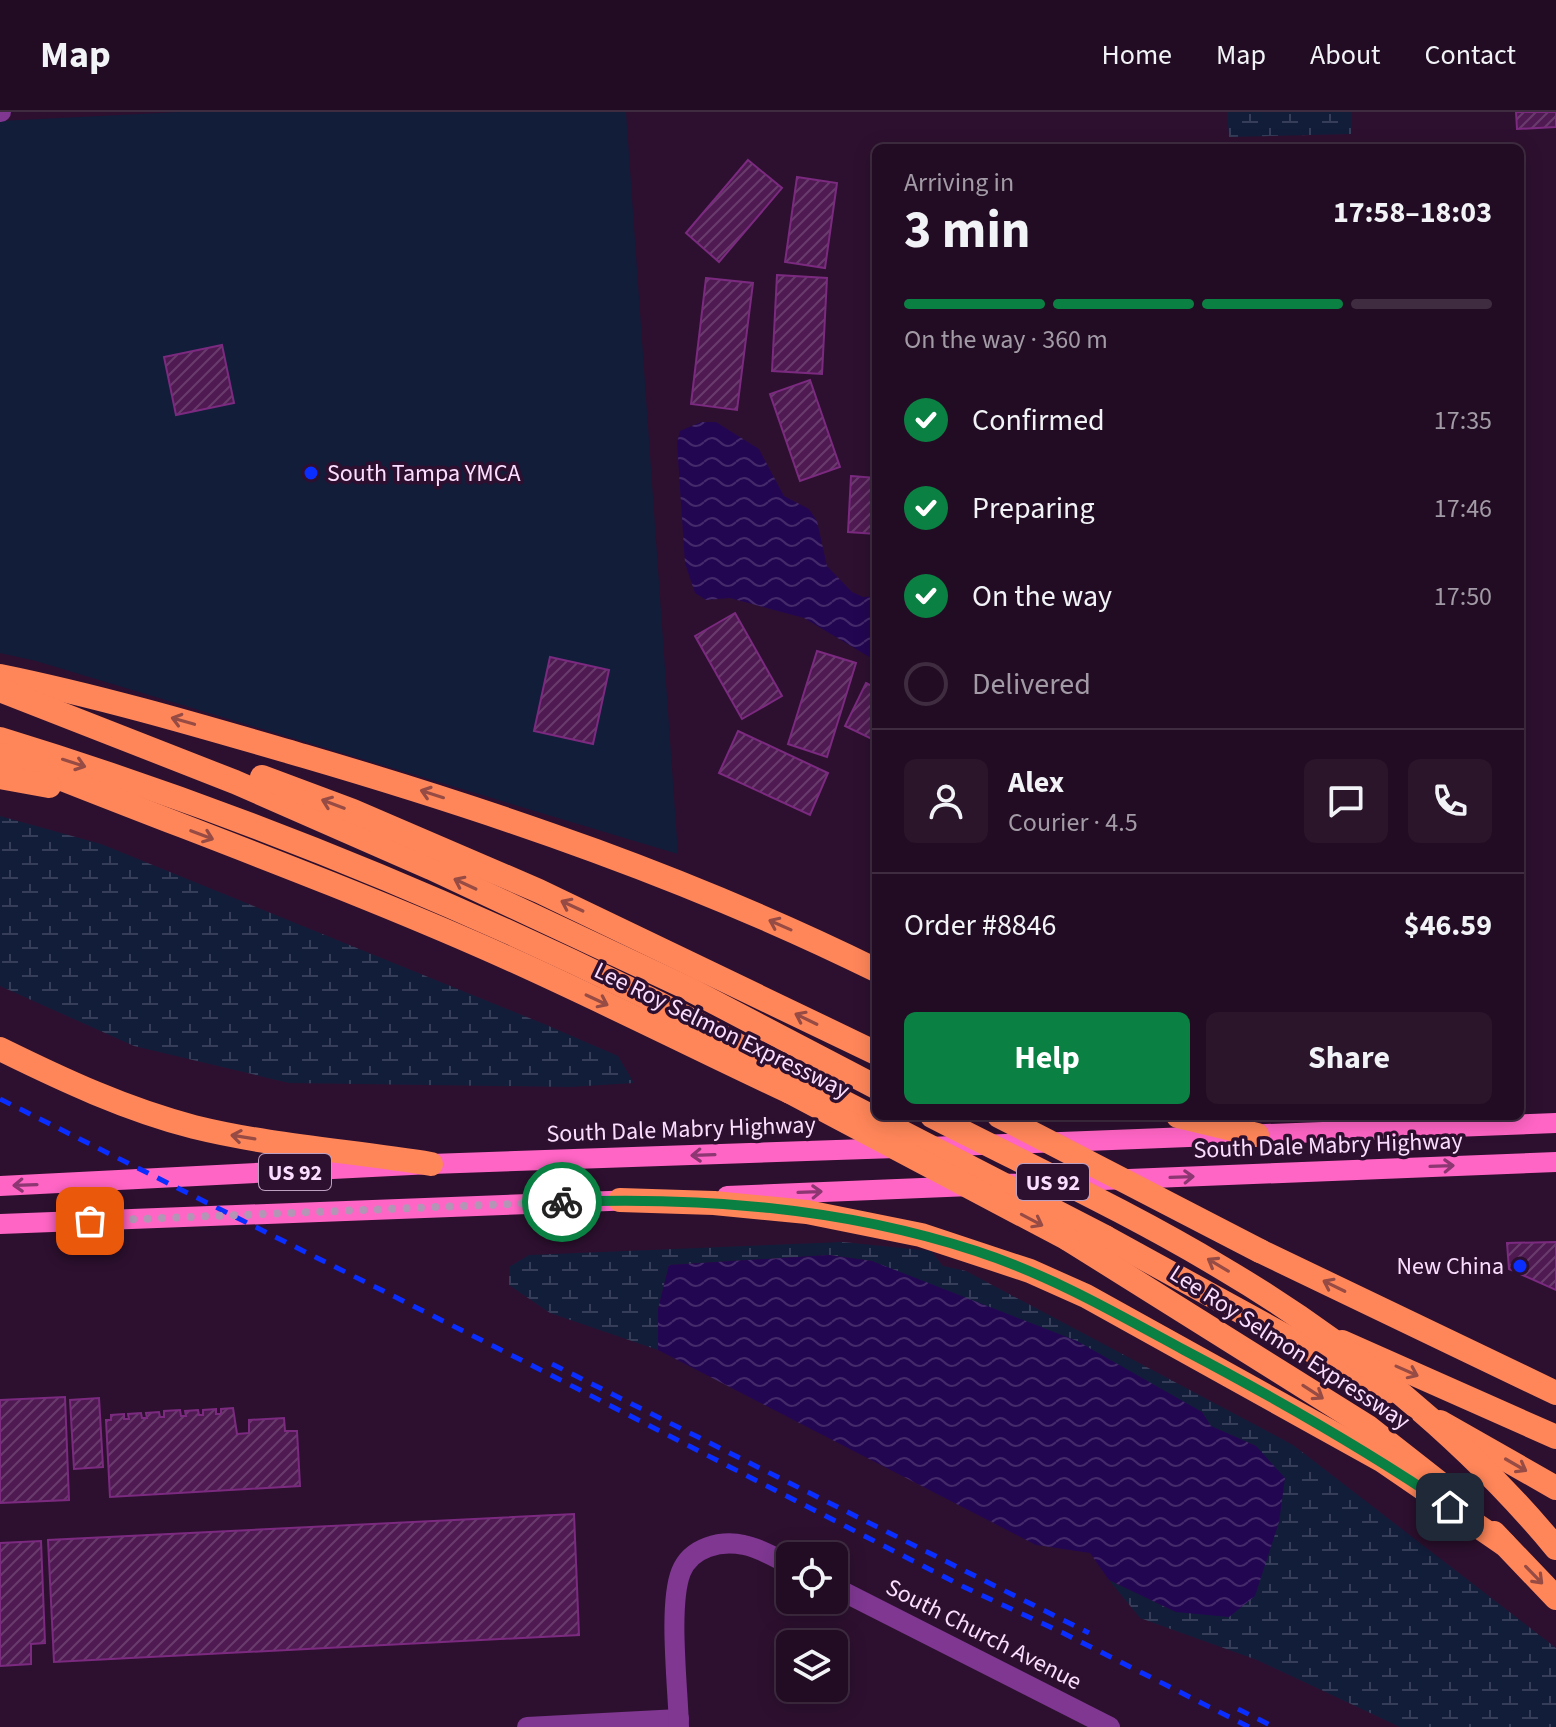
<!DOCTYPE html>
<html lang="en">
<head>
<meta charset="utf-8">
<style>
  :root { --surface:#220c23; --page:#2a152b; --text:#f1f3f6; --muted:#a29ba6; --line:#3f2c41; --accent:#0b8043 }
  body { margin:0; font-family:"Source Sans 3",sans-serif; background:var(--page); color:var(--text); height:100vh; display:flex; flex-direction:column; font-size:30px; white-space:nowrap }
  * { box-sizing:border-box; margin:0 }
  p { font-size:26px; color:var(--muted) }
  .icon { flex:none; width:44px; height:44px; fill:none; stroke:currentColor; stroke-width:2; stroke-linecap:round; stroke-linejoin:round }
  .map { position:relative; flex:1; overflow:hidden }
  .drawer { position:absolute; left:872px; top:32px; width:652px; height:976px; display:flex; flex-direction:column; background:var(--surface); border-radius:12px; box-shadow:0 4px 20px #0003,0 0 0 2px var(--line) }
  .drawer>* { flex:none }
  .buttons { position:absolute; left:776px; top:1430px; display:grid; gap:16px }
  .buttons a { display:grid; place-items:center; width:72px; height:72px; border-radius:12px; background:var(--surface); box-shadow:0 4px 20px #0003,0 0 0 2px var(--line); font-size:40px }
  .pin { position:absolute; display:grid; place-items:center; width:68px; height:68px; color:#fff; margin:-34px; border-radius:16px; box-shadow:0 4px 12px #0006 }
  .courier { position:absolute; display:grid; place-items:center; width:80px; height:80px; margin:-40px; border:6px solid #0b8043; border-radius:50%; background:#fff; color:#222; box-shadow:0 2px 10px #0007 }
  .overview em { font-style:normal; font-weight:700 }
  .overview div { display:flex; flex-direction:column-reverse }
  .overview { display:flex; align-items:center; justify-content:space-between; height:136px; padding:0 32px }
  h1 { font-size:52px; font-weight:700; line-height:60px }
  .bar { display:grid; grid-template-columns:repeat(4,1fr); gap:12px 8px; align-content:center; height:96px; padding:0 32px }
  .bar i { height:10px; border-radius:6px; background:var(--line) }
  .bar .selected { background:var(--accent) }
  .bar p { grid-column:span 4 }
  .line { display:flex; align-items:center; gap:20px; padding:0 32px; border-top:2px solid var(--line) }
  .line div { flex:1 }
  .round { display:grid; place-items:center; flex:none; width:84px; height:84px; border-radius:12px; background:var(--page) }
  ol { padding:0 32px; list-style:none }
  li { display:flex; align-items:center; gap:24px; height:88px }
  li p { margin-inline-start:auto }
  li .icon { padding:8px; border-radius:50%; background:var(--accent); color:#fff; stroke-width:4 }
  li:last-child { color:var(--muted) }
  li i { width:44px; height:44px; border:4px solid var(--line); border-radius:50% }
  .cta { display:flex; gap:16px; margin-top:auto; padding:16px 32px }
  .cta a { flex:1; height:92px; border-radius:12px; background:var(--accent); color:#fff; font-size:32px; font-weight:700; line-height:92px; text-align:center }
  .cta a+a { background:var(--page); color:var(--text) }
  header { display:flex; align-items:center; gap:48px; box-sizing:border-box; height:112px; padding:0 40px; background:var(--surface); border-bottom:2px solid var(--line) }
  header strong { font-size:38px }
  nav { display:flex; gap:44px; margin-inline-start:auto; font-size:28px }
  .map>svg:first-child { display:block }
  .green { fill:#121d3a }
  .wetland { fill:url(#wetland-marsh) }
  .water { fill:url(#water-waves) }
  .building { fill:url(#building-hatch); stroke:#7b2a80; stroke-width:2 }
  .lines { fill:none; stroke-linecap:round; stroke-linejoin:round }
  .minor { stroke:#7f3792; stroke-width:20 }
  .major { stroke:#ff65c5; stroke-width:20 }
  .highway { stroke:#ff8659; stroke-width:24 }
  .rail { stroke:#0a2eff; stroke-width:5; stroke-dasharray:12 10; stroke-linecap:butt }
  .highway-bridge { stroke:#ff8659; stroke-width:24 }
  .oneway { stroke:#964b44 }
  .oneway2 { stroke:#8c3672 }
  .done { stroke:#b396b6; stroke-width:8; stroke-dasharray:0 14.4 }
  .route { stroke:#0b8043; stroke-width:10 }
  .poi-dot { fill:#0a2eff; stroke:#2d102f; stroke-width:3 }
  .labels { text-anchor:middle; stroke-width:7; stroke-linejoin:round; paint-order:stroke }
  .shield { fill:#2d102f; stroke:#bda0c1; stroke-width:2 }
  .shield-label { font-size:22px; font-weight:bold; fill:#fbdeff }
  .poi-label { font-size:24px; fill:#fbdeff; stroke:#2d102f; text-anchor:start }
  .street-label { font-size:24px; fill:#fbdeff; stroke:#2d102f }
</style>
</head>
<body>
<header>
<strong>Map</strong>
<nav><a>Home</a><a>Map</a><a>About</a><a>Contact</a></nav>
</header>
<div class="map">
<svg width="1556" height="1615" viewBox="0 0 1556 1615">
  <defs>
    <pattern id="wetland-marsh" width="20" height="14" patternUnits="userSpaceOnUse" patternTransform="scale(2)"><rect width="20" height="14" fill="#121d3a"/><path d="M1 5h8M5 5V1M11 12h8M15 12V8" fill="none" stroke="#353d58"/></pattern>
    <pattern id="water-waves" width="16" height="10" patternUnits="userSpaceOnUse" patternTransform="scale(2)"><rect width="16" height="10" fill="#230651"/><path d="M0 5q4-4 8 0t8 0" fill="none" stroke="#442a6b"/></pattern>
    <pattern id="building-hatch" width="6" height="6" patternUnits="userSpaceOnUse" patternTransform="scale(2)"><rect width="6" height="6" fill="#4f1a52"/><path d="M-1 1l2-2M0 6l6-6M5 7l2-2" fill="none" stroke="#693b6c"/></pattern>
  </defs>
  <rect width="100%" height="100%" fill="#2d102f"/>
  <path class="green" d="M179,0h447l52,742 -642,-193 -36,-8v-532z"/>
  <g class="wetland">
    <path d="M1227,0h125l-1,22 -122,3z"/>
    <path d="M0,704l101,28 443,180 74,32 16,27 -64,4 -281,-4 -155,-37 -134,-60z"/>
    <path d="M843,1130l88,9 12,15 23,5 327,174 263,203v79h-156l-143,-67 -117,-42 -31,-38 67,32 80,-166 -46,-20 -8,-14 -330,-151 -43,-6 -160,10 -11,44v41l-108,-37 -41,-28v-18l20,-12z"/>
  </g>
  <g class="water">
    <path d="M701,310h15l43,27 25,47 25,13 8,12 10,45 25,26 11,5 13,-1v65l-72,-43 -74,-20 -24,2 -11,-7 -10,-30 -8,-120 3,-12z"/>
    <path d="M829,1143l43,6 205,80 125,71 9,14 45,20 29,32 -6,44 -24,74 -26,21 -53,-5 -67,-32 -19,-27 -54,-8 -378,-195v-41l11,-44z"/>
  </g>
  <g class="building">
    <path d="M1516,0h40v15l-39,2z"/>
    <path d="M748,48l34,28 -63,74 -33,-29z"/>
    <path d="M797,65l40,6 -12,85 -40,-6z"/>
    <path d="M777,163l50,3 -5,96 -50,-3z"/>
    <path d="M706,166l47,5 -16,127 -46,-6z"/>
    <path d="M222,233l12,58 -58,12 -12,-58z"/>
    <path d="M810,268l30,87 -40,14 -30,-87z"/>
    <path d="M851,364l25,2v56l-28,-2z"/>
    <path d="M735,501l47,83 -40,23 -47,-83z"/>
    <path d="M817,539l39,12 -29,94 -39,-13z"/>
    <path d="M550,545l59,13 -16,74 -59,-13z"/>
    <path d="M866,571l10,5v53l-31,-15z"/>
    <path d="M738,619l90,42 -18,42 -91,-42z"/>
    <path d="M1556,1130v48l-47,-21 -2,-26z"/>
    <path d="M65,1285l4,103 -69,3v-103z"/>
    <path d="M99,1286l4,69 -29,2 -4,-69z"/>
    <path d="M233,1296l4,26 12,-1v-13l35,-2 1,13h12l3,55 -190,11 -4,-77h5v-5l13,-1v5h5l-1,-5 13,-1 1,5h5l-1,-5 13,-1 1,5h4v-6l16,-1 1,6h5l-1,-5 13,-1 1,5h4v-5l13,-1v5h5v-5z"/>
    <path d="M574,1402l5,121 -525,27 -6,-122z"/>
    <path d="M41,1429l4,102 -14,1v20l-31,2v-123z"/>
  </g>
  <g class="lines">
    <g class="minor">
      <path d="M0,0h1"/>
      <path d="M834,1475l276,140"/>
      <path d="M527,1615l152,-8"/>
      <path d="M679,1615c-1,-39 -11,-122 2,-155 10,-25 40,-32 63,-27 16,3 32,13 46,20"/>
    </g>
    <g class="major">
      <path d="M928,1035l628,-24"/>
      <path d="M1003,1072l553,-22"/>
      <path d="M0,1074l431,-22 465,-16"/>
      <path d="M727,1084l244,-10"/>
      <path d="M0,1112l636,-24"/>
    </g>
    <g class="highway">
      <path d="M0,564c103,21 204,51 304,80 198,58 387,123 572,214"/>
      <path d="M0,578l235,92 196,86 256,120 189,99"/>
      <path d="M0,627c219,67 434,154 640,255 62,30 121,65 182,97"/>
      <path d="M2,643c158,64 318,121 474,189 106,46 209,99 314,148"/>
      <path d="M0,665l49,9"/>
      <path d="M262,665l91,34 186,80 337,162"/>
      <path d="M0,937c63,31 125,60 194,78 77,19 158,24 237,37"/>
      <path d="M1178,1004l79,19"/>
      <path d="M620,1088l94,3 93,9 114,23 109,36 56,25 297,165 121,83"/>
      <path d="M1105,1125l282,155"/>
      <path d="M1068,1127l300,188 79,62"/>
      <path d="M1260,1139l296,142"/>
      <path d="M1342,1230l214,95"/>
      <path d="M1440,1310l116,66"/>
      <path d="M1494,1421l62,65"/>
    </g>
    <g class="rail">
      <path d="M0,987l533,267 431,221 101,47 184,93"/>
      <path d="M552,1252l537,269"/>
      <path d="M1238,1597l36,18"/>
    </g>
    <g class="highway-bridge">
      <path d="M822,979l283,146"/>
      <path d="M790,980l278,147"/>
      <path d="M932,1004c97,50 197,96 290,152 124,73 242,169 334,280"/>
      <path d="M999,1004l261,135"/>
    </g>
  </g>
  <defs><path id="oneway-shaft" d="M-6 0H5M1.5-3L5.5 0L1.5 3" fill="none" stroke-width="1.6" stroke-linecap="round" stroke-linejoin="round" transform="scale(2)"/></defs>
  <g class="oneway">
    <use href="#oneway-shaft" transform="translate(183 609) rotate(-164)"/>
    <use href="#oneway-shaft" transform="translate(74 651) rotate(18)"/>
    <use href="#oneway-shaft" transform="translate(432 682) rotate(-162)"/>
    <use href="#oneway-shaft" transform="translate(333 692) rotate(-159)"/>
    <use href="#oneway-shaft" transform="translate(202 723) rotate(21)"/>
    <use href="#oneway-shaft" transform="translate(465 772) rotate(-155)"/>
    <use href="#oneway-shaft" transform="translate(572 794) rotate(-155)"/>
    <use href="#oneway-shaft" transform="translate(780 813) rotate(-156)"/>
    <use href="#oneway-shaft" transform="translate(597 888) rotate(25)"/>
    <use href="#oneway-shaft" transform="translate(806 907) rotate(-154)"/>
    <use href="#oneway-shaft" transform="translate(243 1025) rotate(-171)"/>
    <use href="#oneway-shaft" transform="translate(1032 1108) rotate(28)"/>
    <use href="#oneway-shaft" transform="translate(1218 1153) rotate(-149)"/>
    <use href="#oneway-shaft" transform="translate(1334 1174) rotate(-154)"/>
    <use href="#oneway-shaft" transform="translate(1407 1259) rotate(24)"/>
    <use href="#oneway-shaft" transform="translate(1313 1280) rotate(33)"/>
    <use href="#oneway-shaft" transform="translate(1516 1353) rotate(30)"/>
    <use href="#oneway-shaft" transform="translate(1534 1463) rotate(46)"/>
  </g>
  <g class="oneway2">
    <use href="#oneway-shaft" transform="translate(703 1043) rotate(178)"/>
    <use href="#oneway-shaft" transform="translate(1442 1054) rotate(-2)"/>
    <use href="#oneway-shaft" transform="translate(1182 1065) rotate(-2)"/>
    <use href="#oneway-shaft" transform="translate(25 1073) rotate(178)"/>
    <use href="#oneway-shaft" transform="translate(810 1080) rotate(-2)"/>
  </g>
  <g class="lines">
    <path class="done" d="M90,1109l472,-19"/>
    <path class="route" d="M562,1090c140,-5 279,5 414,49 74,24 140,62 208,99 91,48 181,99 266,157"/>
  </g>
  <g class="poi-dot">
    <circle cx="311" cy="361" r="8"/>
    <circle cx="1520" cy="1154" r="8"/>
  </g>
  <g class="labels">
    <g class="shield">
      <rect x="259" y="1042" width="72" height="36" rx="6"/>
      <rect x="1017" y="1052" width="72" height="36" rx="6"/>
    </g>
    <g class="shield-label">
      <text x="295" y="1068">US 92</text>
      <text x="1053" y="1078">US 92</text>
    </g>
    <g class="poi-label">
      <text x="327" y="369">South Tampa YMCA</text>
      <text x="1504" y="1162" text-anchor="end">New China</text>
    </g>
    <g class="street-label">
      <text transform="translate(722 918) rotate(26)" y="8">Lee Roy Selmon Expressway</text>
      <text transform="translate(681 1017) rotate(-2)" y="8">South Dale Mabry Highway</text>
      <text transform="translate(1328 1033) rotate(-2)" y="8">South Dale Mabry Highway</text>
      <text transform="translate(1290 1235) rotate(33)" y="8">Lee Roy Selmon Expressway</text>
      <text transform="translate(984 1522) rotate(27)" y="8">South Church Avenue</text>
    </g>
  </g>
</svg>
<div class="buttons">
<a><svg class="icon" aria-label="locate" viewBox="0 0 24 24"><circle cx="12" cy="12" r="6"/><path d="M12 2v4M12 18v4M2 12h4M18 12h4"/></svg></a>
<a><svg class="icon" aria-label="layers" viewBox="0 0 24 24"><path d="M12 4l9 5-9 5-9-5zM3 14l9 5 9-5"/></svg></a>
</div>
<div class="pin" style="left:90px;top:1109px;background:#ea580c"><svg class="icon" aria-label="bag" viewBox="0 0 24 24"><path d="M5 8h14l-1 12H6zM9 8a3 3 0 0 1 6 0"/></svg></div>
<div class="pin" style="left:1450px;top:1395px;background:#1f2937"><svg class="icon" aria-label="home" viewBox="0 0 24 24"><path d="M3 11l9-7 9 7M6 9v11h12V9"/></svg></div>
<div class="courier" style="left:562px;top:1090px"><svg class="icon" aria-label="bike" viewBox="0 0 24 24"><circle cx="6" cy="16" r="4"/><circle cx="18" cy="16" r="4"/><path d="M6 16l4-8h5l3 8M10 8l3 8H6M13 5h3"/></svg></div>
<section class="drawer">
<div class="overview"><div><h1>3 min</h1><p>Arriving in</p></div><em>17:58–18:03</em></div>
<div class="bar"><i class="selected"></i><i class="selected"></i><i class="selected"></i><i></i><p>On the way · 360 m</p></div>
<ol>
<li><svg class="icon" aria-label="check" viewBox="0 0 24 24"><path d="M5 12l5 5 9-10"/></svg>Confirmed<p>17:35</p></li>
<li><svg class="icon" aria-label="check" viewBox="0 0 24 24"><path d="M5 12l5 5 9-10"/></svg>Preparing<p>17:46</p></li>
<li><svg class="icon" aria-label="check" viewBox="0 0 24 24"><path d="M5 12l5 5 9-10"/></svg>On the way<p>17:50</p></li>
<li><i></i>Delivered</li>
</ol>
<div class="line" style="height:144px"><a class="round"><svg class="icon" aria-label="person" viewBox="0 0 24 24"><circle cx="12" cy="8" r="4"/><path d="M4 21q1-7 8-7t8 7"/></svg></a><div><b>Alex</b><p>Courier · 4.5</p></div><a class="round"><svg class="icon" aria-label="chat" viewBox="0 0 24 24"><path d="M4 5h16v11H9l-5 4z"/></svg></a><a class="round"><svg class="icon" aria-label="phone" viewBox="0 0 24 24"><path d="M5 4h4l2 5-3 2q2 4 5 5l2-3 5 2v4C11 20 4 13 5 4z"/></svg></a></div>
<div class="line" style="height:104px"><div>Order #8846</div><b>$46.59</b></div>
<div class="cta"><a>Help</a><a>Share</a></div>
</section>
</div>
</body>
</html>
